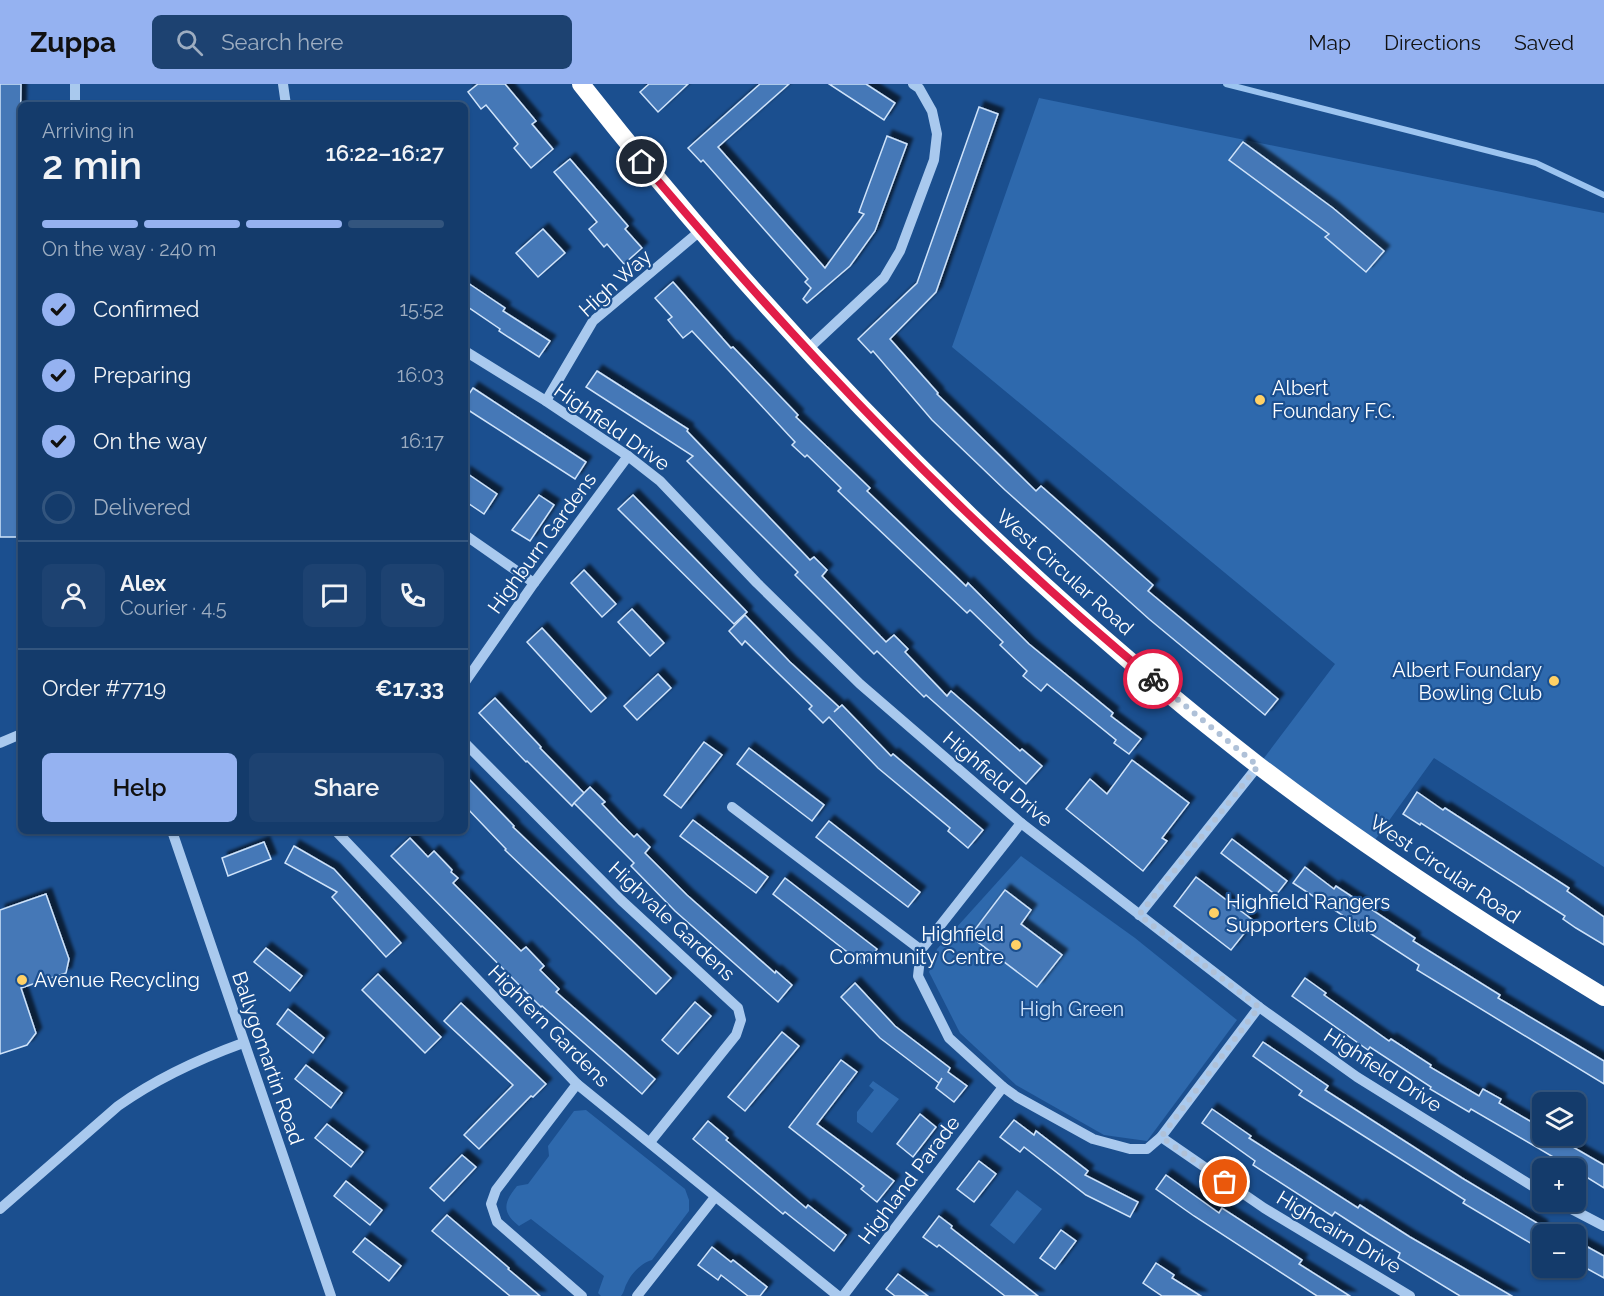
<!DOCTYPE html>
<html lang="en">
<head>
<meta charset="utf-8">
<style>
  :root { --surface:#143b6b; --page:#1d4271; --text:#f1f3f6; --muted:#9dadc1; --line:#33557e; --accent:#95b2f1 }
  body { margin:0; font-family:Raleway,sans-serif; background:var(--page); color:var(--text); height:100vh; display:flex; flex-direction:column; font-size:22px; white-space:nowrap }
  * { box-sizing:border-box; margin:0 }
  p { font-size:20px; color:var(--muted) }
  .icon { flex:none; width:33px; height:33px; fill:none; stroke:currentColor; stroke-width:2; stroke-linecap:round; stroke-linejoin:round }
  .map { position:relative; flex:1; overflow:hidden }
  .details { position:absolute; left:18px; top:18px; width:450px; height:732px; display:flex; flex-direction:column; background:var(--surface); border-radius:9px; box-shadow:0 2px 4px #0004,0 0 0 2px var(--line) }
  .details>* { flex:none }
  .fabs { position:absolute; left:1532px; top:1008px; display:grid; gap:12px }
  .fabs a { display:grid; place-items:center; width:54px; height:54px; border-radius:9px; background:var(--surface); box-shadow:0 2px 4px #0004,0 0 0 2px var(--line); font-size:30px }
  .pin { position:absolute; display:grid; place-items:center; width:51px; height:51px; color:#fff; margin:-26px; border:3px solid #fff; border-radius:50%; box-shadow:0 2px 6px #0007 }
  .courier { position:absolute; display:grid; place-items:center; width:60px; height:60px; margin:-30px; border:4px solid #e11d48; border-radius:50%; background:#fff; color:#222; box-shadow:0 2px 8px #0007 }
  .headline em { font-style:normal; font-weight:600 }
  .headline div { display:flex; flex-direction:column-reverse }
  .headline { display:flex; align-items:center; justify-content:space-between; height:102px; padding:0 24px }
  h1 { font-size:39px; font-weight:600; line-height:45px }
  .bar { display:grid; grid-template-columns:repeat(4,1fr); gap:9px 6px; align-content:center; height:72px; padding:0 24px }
  .bar i { height:8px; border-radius:4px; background:var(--line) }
  .bar .on { background:var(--accent) }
  .bar p { grid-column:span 4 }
  .line { display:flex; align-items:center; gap:15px; padding:0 24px; border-top:2px solid var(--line) }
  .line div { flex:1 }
  .round { display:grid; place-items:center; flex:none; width:63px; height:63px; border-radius:9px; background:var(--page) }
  ol { padding:0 24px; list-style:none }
  li { display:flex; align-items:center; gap:18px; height:66px }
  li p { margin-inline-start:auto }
  li .icon { padding:6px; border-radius:50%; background:var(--accent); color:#111; stroke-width:4 }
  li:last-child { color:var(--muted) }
  li i { width:33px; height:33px; border:3px solid var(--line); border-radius:50% }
  .button { display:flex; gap:12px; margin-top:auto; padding:12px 24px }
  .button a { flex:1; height:69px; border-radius:9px; background:var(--accent); color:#111; font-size:24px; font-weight:600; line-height:69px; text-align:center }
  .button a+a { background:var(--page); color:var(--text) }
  header { display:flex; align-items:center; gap:36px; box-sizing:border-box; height:84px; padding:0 30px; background:var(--accent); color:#111 }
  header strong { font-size:28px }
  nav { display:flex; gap:33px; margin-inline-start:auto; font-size:21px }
  .search { width:420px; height:54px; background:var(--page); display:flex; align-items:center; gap:15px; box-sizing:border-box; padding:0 21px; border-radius:9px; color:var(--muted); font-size:22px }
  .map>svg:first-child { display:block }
  .green { fill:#2e69ad }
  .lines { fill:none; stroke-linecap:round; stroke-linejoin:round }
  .stream { stroke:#9cc4f0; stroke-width:6 }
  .building { fill:#4478b7; stroke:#cfe3fa; stroke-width:1.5; filter:url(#shadow) }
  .minor { stroke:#a9c9ee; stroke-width:10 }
  .highway { stroke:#fff; stroke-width:18 }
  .done { stroke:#afc1d8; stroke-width:6; stroke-dasharray:0 10.8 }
  .route { stroke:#e11d48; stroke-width:8 }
  .poi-dot { fill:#ffd166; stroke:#1b4f8f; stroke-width:2 }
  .labels { text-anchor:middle; stroke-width:4.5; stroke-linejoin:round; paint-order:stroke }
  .street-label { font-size:20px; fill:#fff; stroke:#1b4f8f }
  .poi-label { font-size:20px; fill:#fff; stroke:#1b4f8f; text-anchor:start }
  .park-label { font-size:20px; fill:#cfe3fa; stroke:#1b4f8f }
</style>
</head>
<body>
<header>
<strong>Zuppa</strong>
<div class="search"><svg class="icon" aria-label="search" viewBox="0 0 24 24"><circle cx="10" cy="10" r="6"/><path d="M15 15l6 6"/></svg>Search here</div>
<nav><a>Map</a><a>Directions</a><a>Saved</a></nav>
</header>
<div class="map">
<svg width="1604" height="1212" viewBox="0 0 1604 1212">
  <defs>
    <filter id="shadow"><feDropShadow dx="5.5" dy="-5.5" stdDeviation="1.5" flood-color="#0009"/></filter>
  </defs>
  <rect width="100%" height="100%" fill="#1b4f8f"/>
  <g class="green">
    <path d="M1039,14l565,115v654l-170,-109 -64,89 -112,-81 77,-102 -383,-317z"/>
    <path d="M1021,772l114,82 102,82 -90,121 -43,-6 -88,-50 -56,-52 -31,-61 8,-23z"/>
    <path d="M873,997l26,18 -27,34 -15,-11v-10l17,-22 -5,-4z"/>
    <path d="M586,1026l99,79 4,11v11l-37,49c-10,3 -20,12 -25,23 -3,5 -2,8 -6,13h-20l-3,-3 6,-17 -73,-57 -12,7c-18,-14 -15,-24 -2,-40l11,-2 21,-28 -1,-10 26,-35z"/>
    <path d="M1017,1106l25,19 -28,35 -24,-19z"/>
  </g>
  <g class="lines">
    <path class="stream" d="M1226,0l310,79 68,32"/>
  </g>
  <g class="building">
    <path d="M0,0h21l-2,141 2,143h-4l3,169h-20z"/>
    <path d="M478,0h27l31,37 -4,3 21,25 -22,19 -17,-20 4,-4 -32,-39 -5,4 -13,-17z"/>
    <path d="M649,0h39l-30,28 -18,-20z"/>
    <path d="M760,0h29l-71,63 107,121 39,-54 -5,-2 28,-76 20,8 -32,87 -25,35 -43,37 -4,-4 8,-11 -6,-6 3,-3 -105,-119 -2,2 -13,-14z"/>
    <path d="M829,0h37l29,19 -11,17z"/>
    <path d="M979,23l19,7 -62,178 -46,47 48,54 -1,1 99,97 5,-5 112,99 -5,6 130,108 -13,16 -116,-96 -144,-129 -73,-70 -59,-69 -2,2 -13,-14 59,-56z"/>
    <path d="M1243,58l90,66 51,43 -18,21 -41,-35 4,-3 -100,-74z"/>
    <path d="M570,75l58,67 -3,3 17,19 -18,16 -17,-20 -3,3 -15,-18 8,-7 -43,-50z"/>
    <path d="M543,145l22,24 -27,24 -22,-24z"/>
    <path d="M465,197l40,27 -2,3 47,30 -11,16 -40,-26 1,-2 -35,-24z"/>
    <path d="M673,198l58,66 2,-1 65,68 -2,2 74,71 -3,3 99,95 2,-3 61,61 84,69 -2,3 30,23 -12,15 -15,-11 2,-3 -69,-56 -6,7 -18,-15 4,-5 -27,-26 3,-3 -33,-32 -3,3 -129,-122 3,-3 -34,-33 -2,2 -13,-12 3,-3 -103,-111 -9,7 -15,-18 4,-3 -17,-19z"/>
    <path d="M597,287l91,58 -1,2 123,129 4,-3 13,13 -5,6 64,66 8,-7 14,14 -3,3 42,44 4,-5 69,60 2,-2 20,17 -16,18 -100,-89 -2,2 -47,-46 -3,3 -79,-79 3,-3 -111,-111 6,-5 -107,-69z"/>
    <path d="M473,304l113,74 -11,17 -110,-71v-8z"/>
    <path d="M465,388l32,22 -13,20 -19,-13z"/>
    <path d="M539,411l15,10 -24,36 -18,-11z"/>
    <path d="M633,411l114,117 -13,12 -116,-115z"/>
    <path d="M584,486l32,34 -14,13 -31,-34z"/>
    <path d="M632,525l32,34 -14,13 -32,-34z"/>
    <path d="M745,531l45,47 49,45 -5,5 8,-7 49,51 2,-2 90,76 -15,18 -20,-17 2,-3 -72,-60 -49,-51 -6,6 -14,-14 3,-3 -67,-65 -3,4 -13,-14z"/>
    <path d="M542,544l64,70 -15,14 -64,-70z"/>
    <path d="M658,590l13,14 -34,32 -13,-14z"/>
    <path d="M495,614l46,49 -1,1 44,45 -10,10 16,-16 15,15 -3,2 16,17 16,16 3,-3 13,13 -5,6 42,42 88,78 1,-2 16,14 -14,17 -103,-91 -44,-45 3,-3 -60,-60 -2,3 -45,-45 -1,1 -47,-49z"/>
    <path d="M704,658l18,13 -41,53 -17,-13z"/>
    <path d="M749,664l75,57 -12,16 -75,-57z"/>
    <path d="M1132,676l57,43 -27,35 5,3 -24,30 -77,-62 24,-30 17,15z"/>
    <path d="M465,691l49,51 -1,1 158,151 -15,16 -151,-144 1,-1 -41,-43z"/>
    <path d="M1417,708l26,18 2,-2 124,80 -2,3 37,26v28l-28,-17 -13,-9 2,-3 -31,-20 -113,-73 -1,2 -17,-11z"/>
    <path d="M693,736l75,57 -12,16 -76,-57z"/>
    <path d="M829,737l91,71 -12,15 -92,-70z"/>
    <path d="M410,754l18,19 6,-6 18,19 -1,2 7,6 -5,5 68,68 5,-4 18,19 -4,4 19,19 -3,3 99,87 -13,15 -100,-88 -1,1 -150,-151z"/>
    <path d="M1232,755l55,42 -11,14 -55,-42z"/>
    <path d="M264,758l7,17 -43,17 -6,-18z"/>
    <path d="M294,762l40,23 67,74 -15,14 -54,-60 5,-5 -52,-29z"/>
    <path d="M1305,783l29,22 2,-3 79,52 -2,3 87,54 -2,3 106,63v23l-187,-114 2,-5 -126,-82z"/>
    <path d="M1196,793l58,44 -23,29 -57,-44z"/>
    <path d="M785,794l92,71 -13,16 -91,-71z"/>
    <path d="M1005,806l26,20 -10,14 41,31 -25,32 -67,-51z"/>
    <path d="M46,810l23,65 -3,14 -45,15 15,45 -9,12 -27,9v-144z"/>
    <path d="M266,864l36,28 -12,15 -36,-29z"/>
    <path d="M378,890l63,63 -16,16 -63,-63z"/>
    <path d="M1305,894l21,15 -2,2 65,46 2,-2 40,26 -1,2 49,29 4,-7 18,10 -2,4 43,25v8h12l50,29v23l-29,-18v-2h-3l-101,-59 -2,3 -39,-23 1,-2 -61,-40 -2,3 -76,-54z"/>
    <path d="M855,899l40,43 55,42 -2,4 19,14 -13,16 -18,-14 6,-10 -3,5 -59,-45 -39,-41z"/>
    <path d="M695,918l16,14 -33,38 -16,-14z"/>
    <path d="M461,919l85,81 -13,13 -2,-1 -52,53 -15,-14 49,-50 -69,-64z"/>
    <path d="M288,925l36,29 -11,15 -36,-29z"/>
    <path d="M782,948l17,14 -54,65 -17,-14z"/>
    <path d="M1263,958l65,44 -3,4 137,88 80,48v24l-79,-47 2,-3 -166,-105 3,-4 -49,-35z"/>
    <path d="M841,976l16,12 -40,52 77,57 -17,21 -16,-13 3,-3 -75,-59z"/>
    <path d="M306,981l36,28 -11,15 -36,-29z"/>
    <path d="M1212,1025l39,27 -2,2 109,70 2,-3 50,32 102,59h-52l-62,-38 2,-5 -31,-19 -34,-22 -3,4 -79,-51 2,-4 -53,-38z"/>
    <path d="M920,1030l16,13 -23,30 -16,-13z"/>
    <path d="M1014,1036l20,15 2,-4 52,40 -3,4 53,27 -8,15 -44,-22 -62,-48 -4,5 -20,-15z"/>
    <path d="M708,1037l20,17 -2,2 80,68 2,-3 38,30 -12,16 -49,-39 -2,2 -90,-75z"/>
    <path d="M327,1040l36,28 -12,15 -36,-29z"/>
    <path d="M462,1071l14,12 -32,34 -14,-13z"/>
    <path d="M979,1077l17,13 -22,28 -17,-13z"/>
    <path d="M1166,1091l53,38 3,-5 80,52 -3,4 51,32h-33l-123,-80 -38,-27z"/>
    <path d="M346,1097l36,29 -12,15 -36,-29z"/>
    <path d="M447,1131l62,53 -1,1 32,27h-30l-78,-65z"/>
    <path d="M939,1132l13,10 -1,2 87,68h-33l-66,-51 -2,2 -14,-10z"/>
    <path d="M1061,1146l15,11 -21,28 -15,-11z"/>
    <path d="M365,1154l36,28 -12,15 -36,-29z"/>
    <path d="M1575,1156l29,16v22l-29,-16z"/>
    <path d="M712,1163l19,15 2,-2 34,27 -7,9h-12l-27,-21 -3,5 -20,-15z"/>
    <path d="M1156,1179l18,12 -2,3 29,18h-39l-19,-13z"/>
    <path d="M898,1190l30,22h-33l-9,-7z"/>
  </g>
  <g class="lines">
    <g class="minor">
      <path d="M283,0l3,21"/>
      <path d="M75,21v-21"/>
      <path d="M807,266l77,-72 16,-27 34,-91 3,-26 -5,-23 -13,-23 -6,-4"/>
      <path d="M465,267l81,50 82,55 32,25 97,102 103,101 161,139 238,184 98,70 185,115"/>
      <path d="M546,317l47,-80 107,-90"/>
      <path d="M465,451l69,48"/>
      <path d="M465,598l69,-99 94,-127"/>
      <path d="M0,659l21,-9"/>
      <path d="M465,659l156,157 117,108 3,12 -5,15 -86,107"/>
      <path d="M732,723l189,143"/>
      <path d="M1021,739l-100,127 -3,26 31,62 54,49 14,10 76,42 37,10h17l14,-12 98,-130"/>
      <path d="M172,747l159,465"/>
      <path d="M336,747l241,253 261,212"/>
      <path d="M1139,831l119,-149"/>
      <path d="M577,1000l-81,106 -5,14 6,18 85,74"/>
      <path d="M1161,1053l103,71 146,88"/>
      <path d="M1558,1118l46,24"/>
      <path d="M0,1125l118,-103c38,-27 81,-47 125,-63"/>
      <path d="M637,1212l78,-99"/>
      <path d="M843,1212l160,-209"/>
    </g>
    <path class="highway" d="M581,0c198,252 423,485 678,682 110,84 226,159 345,231"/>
  </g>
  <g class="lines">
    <path class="done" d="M1153,595l105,87 -119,149 120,92 -98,130 64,45"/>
    <path class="route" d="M642,78c158,187 322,361 511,517"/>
  </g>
  <g class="poi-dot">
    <circle cx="1260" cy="316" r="6"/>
    <circle cx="1554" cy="597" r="6"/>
    <circle cx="1214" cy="829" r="6"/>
    <circle cx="1016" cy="861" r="6"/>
    <circle cx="22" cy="896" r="6"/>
  </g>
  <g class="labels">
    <g class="street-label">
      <text transform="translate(615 199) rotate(-42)" y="7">High Way</text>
      <text transform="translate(612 343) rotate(35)" y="7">Highfield Drive</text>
      <text transform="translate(542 459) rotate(-54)" y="7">Highburn Gardens</text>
      <text transform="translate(1065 488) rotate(42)" y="7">West Circular Road</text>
      <text transform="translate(998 695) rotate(40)" y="7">Highfield Drive</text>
      <text transform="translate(1445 785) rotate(34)" y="7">West Circular Road</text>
      <text transform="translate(672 837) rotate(43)" y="7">Highvale Gardens</text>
      <text transform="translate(549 942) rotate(45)" y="7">Highfern Gardens</text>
      <text transform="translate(268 974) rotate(71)" y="7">Ballygomartin Road</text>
      <text transform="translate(1383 986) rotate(33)" y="7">Highfield Drive</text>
      <text transform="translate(909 1096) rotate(-53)" y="7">Highland Parade</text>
      <text transform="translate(1339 1148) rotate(31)" y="7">Highcairn Drive</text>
    </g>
    <g class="poi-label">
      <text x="1272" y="311">Albert<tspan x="1272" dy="23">Foundary F.C.</tspan></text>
      <text x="1542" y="593" text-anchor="end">Albert Foundary<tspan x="1542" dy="23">Bowling Club</tspan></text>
      <text x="1226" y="825">Highfield Rangers<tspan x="1226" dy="23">Supporters Club</tspan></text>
      <text x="1004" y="857" text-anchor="end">Highfield<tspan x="1004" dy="23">Community Centre</tspan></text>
      <text x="34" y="903">Avenue Recycling</text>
    </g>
    <g class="park-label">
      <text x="1072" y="932">High Green</text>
    </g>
  </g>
</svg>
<div class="fabs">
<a><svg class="icon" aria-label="layers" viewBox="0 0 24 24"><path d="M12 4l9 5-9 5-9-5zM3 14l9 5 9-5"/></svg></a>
<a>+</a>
<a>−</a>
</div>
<div class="pin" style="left:1225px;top:1098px;background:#ea580c"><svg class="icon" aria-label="bag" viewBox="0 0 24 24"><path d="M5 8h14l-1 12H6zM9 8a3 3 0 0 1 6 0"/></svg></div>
<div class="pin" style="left:642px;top:78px;background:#1f2937"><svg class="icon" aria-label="home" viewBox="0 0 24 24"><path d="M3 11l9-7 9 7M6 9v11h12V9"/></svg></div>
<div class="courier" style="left:1153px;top:595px"><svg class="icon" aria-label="bike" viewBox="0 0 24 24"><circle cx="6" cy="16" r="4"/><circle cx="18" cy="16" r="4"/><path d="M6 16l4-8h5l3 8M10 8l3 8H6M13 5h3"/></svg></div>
<section class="details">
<div class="headline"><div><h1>2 min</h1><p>Arriving in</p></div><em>16:22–16:27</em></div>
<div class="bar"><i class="on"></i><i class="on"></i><i class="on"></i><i></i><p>On the way · 240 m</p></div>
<ol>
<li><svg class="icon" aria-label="check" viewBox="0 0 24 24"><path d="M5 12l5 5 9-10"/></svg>Confirmed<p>15:52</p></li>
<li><svg class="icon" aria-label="check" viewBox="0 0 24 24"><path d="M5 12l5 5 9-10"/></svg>Preparing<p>16:03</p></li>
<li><svg class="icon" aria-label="check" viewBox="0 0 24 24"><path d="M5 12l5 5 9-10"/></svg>On the way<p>16:17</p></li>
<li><i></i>Delivered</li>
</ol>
<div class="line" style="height:108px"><a class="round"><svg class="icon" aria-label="person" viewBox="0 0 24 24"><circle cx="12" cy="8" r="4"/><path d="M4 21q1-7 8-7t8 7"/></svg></a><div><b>Alex</b><p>Courier · 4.5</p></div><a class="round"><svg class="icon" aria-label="chat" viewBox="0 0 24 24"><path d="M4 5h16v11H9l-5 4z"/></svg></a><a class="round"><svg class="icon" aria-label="phone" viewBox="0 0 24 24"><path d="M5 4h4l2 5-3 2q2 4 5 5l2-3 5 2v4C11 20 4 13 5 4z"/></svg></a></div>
<div class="line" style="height:78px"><div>Order #7719</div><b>€17.33</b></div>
<div class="button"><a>Help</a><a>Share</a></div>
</section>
</div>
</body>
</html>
